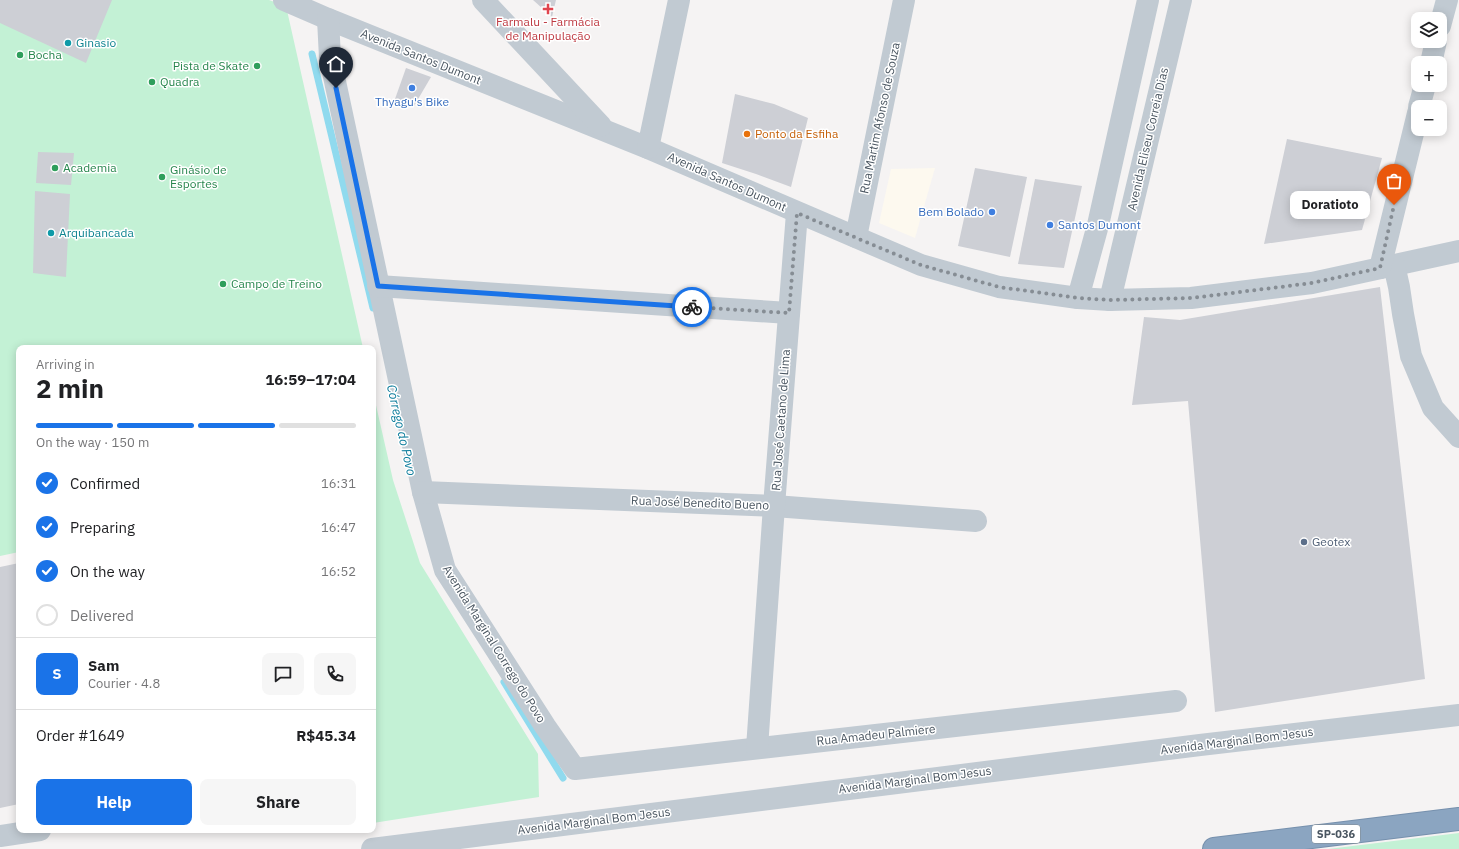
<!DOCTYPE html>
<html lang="en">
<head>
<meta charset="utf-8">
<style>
  :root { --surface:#fff; --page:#f6f6f6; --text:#202124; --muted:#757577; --line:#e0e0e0; --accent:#1a73e8 }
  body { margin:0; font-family:"IBM Plex Sans",sans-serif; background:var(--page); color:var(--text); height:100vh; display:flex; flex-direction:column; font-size:15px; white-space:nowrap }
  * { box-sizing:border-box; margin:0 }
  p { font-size:13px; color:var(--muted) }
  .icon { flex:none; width:22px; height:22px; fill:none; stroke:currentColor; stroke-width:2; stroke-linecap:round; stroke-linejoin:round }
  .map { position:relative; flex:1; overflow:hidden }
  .sheet { position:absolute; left:16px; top:345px; width:360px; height:488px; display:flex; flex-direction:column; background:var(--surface); border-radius:8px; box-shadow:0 2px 10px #0003 }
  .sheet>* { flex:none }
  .controls { position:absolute; left:1411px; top:12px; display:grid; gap:8px }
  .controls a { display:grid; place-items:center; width:36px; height:36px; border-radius:8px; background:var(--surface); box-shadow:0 2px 10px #0003; font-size:20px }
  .pin { position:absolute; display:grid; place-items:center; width:34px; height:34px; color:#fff; margin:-41px -17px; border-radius:50% 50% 50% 0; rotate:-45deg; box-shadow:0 0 4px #0007 }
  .pin .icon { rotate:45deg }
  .courier { position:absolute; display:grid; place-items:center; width:40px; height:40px; margin:-20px; border:3px solid #1a73e8; border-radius:50%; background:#fff; color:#222; box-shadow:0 1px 5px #0007 }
  .bubble { position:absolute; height:28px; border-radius:8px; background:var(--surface); box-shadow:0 2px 10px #0003; font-size:13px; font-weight:800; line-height:28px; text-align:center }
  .summary em { font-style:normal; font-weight:800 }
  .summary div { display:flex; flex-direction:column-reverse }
  .summary { display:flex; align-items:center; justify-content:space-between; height:68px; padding:0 20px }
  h1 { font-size:26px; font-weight:800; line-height:30px }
  .bar { display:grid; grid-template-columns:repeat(4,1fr); gap:6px 4px; align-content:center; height:48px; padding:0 20px }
  .bar i { height:5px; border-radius:3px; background:var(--line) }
  .bar .selected { background:var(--accent) }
  .bar p { grid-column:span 4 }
  .line { display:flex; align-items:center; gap:10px; padding:0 20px; border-top:1px solid var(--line) }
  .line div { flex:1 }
  .round { display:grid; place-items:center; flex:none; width:42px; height:42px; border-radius:8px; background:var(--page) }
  ol { padding:0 20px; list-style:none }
  li { display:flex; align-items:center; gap:12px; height:44px }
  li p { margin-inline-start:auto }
  li .icon { padding:4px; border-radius:50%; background:var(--accent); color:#fff; stroke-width:4 }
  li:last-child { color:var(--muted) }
  li i { width:22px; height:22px; border:2px solid var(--line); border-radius:50% }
  .action { display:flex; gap:8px; margin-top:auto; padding:8px 20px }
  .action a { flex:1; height:46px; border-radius:8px; background:var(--accent); color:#fff; font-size:16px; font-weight:800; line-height:46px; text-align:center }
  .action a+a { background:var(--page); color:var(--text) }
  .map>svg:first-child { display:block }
  .commercial { fill:#fdf9ef }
  .green { fill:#c3f1d5 }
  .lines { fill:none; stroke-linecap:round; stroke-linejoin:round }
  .stream { stroke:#90daee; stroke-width:7 }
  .building { fill:#cdcfd5 }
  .highway-casing { stroke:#7690ad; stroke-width:24 }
  .minor { stroke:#c1cad2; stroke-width:22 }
  .highway { stroke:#8ba5c1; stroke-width:22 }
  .done { stroke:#868d94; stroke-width:4; stroke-dasharray:0 7.2 }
  .route { stroke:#1a73e8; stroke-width:5 }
  .health-dot { fill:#e0444e; stroke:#fff; stroke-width:1.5 }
  .culture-dot { fill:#0f9aa8; stroke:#fff; stroke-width:1.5 }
  .leisure-dot { fill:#2e9e5b; stroke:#fff; stroke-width:1.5 }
  .shop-dot { fill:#3f7fe0; stroke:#fff; stroke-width:1.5 }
  .food-dot { fill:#e8710a; stroke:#fff; stroke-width:1.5 }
  .service-dot { fill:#5c6f8a; stroke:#fff; stroke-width:1.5 }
  .labels { text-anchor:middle; stroke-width:3; stroke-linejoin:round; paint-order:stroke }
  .shield { fill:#fff; stroke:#808990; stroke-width:1 }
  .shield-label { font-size:11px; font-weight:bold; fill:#4a5661 }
  .health-label { font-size:12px; fill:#be3a42; stroke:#fff }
  .culture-label { font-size:12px; fill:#0d838f; stroke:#fff; text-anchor:start }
  .leisure-label { font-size:12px; fill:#27864d; stroke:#fff; text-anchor:start }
  .street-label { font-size:12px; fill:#4a5661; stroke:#fff }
  .shop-label { font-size:12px; fill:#366cbe; stroke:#fff }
  .food-label { font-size:12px; fill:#c56008; stroke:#fff; text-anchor:start }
  .service-label { font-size:12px; fill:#4e5e75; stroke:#fff; text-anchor:start }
  .water-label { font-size:13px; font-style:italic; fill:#0c7c9b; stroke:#fff }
</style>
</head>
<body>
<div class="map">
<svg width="1459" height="849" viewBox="0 0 1459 849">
  <rect width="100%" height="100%" fill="#f5f3f3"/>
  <path class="commercial" d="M935,168l-20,70 -36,-15 12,-54z"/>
  <g class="green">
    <path d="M0,0h269l17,6 77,342h-344v204l-19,4z"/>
    <path d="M373,392l20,88 27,83 118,191 1,43 -166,26z"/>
    <path d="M1459,833v16h-131z"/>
  </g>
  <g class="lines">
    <g class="stream">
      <path d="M312,54l61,254"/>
      <path d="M504,682l59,96"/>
    </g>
  </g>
  <g class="building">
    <path d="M0,0h112l-26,63 -86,-40z"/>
    <path d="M533,0h23l-4,17z"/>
    <path d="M406,68l25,9 -17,29 -19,-7z"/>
    <path d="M735,94l39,10 34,14 -17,69 -35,-13 -34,-11z"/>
    <path d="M1287,139l95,19 -20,72 -98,14z"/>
    <path d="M38,152l36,1 -3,32 -35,-2z"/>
    <path d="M975,168l52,9 -17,80 -52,-11z"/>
    <path d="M1035,179l47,7 -18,82 -46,-4z"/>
    <path d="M35,191l35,3 -4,83 -33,-4z"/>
    <path d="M1380,287l45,392 -210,33 -27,-311 -56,4 12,-88 36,3z"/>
    <path d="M19,563v241l-19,4v-241z"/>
  </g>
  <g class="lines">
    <g class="highway-casing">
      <path id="highway" d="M1214,849l245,-30"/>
    </g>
    <g class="minor">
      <path d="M284,0l44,19 320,129 273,117 78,22 79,11 32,2 81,-2 121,-15 147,-32"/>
      <path d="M483,0l118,126"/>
      <path d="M328,19l2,39 93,434 22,78 100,156 30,43 601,-68"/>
      <path d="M1440,26l7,-26"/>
      <path d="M1431,63l5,-22"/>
      <path d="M1419,107l6,-22"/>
      <path d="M648,148l31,-148"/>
      <path d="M856,237l48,-237"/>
      <path d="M1394,265l5,22 4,27 8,42 22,52 26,29"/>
      <path d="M1380,268l38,-155"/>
      <path d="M378,286l411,27"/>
      <path d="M1078,298l20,-73 50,-225"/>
      <path d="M1110,300l71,-300"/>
      <path d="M423,492l351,14 202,15"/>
      <path d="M757,748l17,-242 23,-293"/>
      <path d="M0,836l40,-6"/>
      <path d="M372,849l828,-104 259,-30"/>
    </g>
    <use href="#highway" class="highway"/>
  </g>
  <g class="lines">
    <path class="done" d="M692,307l97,6 8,-100 124,52 78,22 79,11 32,2 82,-2 120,-15 68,-15 14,-63"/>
    <path class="route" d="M336,88l42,198 314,21"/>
  </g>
  <path class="health-dot" d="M546 3h4v4h4v4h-4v4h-4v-4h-4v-4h4z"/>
  <g class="culture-dot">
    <circle cx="68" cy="43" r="4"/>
    <circle cx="51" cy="233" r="4"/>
  </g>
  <g class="leisure-dot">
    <circle cx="20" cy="55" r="4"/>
    <circle cx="257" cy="66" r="4"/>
    <circle cx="152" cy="82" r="4"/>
    <circle cx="55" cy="168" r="4"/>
    <circle cx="162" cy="177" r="4"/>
    <circle cx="223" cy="284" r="4"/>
  </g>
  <g class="shop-dot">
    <circle cx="412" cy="88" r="4"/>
    <circle cx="992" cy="212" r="4"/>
    <circle cx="1050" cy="225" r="4"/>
  </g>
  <circle class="food-dot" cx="747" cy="134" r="4"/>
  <circle class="service-dot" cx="1304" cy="542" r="4"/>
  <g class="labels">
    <rect class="shield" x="1312" y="825" width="48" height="18" rx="3"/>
    <g class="shield-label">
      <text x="1336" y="838">SP-036</text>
    </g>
    <g class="health-label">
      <text x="548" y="26">Farmalu - Farmácia<tspan x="548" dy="14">de Manipulação</tspan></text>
    </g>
    <g class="culture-label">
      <text x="76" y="47">Ginasio</text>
      <text x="59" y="237">Arquibancada</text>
    </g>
    <g class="leisure-label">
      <text x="28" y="59">Bocha</text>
      <text x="249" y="70" text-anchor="end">Pista de Skate</text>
      <text x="160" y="86">Quadra</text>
      <text x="63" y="172">Academia</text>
      <text x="170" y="174">Ginásio de<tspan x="170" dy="14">Esportes</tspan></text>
      <text x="231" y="288">Campo de Treino</text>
    </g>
    <g class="street-label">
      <text transform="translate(421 57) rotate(22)" y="4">Avenida Santos Dumont</text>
      <text transform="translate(880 118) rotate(-78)" y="4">Rua Martim Afonso de Souza</text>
      <text transform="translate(1148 139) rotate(-77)" y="4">Avenida Eliseu Correia Dias</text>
      <text transform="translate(727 182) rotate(24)" y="4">Avenida Santos Dumont</text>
      <text transform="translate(781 420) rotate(-86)" y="4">Rua José Caetano de Lima</text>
      <text transform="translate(700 503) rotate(2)" y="4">Rua José Benedito Bueno</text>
      <text transform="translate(494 644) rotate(58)" y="4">Avenida Marginal Corrego do Povo</text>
      <text transform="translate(876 735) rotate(-6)" y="4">Rua Amadeu Palmiere</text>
      <text transform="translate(1237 741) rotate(-7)" y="4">Avenida Marginal Bom Jesus</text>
      <text transform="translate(915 780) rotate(-7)" y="4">Avenida Marginal Bom Jesus</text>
      <text transform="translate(594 821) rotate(-7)" y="4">Avenida Marginal Bom Jesus</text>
    </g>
    <g class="shop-label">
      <text x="412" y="106">Thyagu's Bike</text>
      <text x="984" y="216" text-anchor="end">Bem Bolado</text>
      <text x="1058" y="229" text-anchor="start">Santos Dumont</text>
    </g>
    <g class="food-label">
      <text x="755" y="138">Ponto da Esfiha</text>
    </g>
    <g class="service-label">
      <text x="1312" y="546">Geotex</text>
    </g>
    <g class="water-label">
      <text transform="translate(402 430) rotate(77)" y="5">Córrego do Povo</text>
    </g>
  </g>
</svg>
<div class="controls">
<a><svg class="icon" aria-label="layers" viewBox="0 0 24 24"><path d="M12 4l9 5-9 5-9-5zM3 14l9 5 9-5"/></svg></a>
<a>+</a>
<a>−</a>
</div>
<div class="pin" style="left:1394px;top:205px;background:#ea580c"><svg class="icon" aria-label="bag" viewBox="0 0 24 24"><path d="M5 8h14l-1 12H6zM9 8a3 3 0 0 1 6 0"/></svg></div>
<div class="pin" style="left:336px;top:88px;background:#1f2937"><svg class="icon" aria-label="home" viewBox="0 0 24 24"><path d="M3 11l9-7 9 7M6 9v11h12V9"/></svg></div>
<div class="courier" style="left:692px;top:307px"><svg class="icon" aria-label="bike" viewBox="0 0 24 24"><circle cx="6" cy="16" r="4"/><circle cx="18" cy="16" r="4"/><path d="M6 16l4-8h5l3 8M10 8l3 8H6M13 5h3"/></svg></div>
<div class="bubble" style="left:1290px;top:191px;width:80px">Doratioto</div>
<section class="sheet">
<div class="summary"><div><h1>2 min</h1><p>Arriving in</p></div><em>16:59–17:04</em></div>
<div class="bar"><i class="selected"></i><i class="selected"></i><i class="selected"></i><i></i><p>On the way · 150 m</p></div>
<ol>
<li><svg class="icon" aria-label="check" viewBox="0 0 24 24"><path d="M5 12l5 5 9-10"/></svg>Confirmed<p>16:31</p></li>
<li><svg class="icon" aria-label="check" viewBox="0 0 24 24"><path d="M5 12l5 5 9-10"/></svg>Preparing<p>16:47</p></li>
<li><svg class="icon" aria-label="check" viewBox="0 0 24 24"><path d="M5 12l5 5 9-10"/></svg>On the way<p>16:52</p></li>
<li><i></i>Delivered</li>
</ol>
<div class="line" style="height:72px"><b class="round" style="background:var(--accent);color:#fff">S</b><div><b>Sam</b><p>Courier · 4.8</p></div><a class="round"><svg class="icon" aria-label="chat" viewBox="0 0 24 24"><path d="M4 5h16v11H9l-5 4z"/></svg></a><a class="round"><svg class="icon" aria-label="phone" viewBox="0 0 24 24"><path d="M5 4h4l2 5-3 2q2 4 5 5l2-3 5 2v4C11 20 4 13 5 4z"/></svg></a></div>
<div class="line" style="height:52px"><div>Order #1649</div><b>R$45.34</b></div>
<div class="action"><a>Help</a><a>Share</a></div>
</section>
</div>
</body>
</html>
